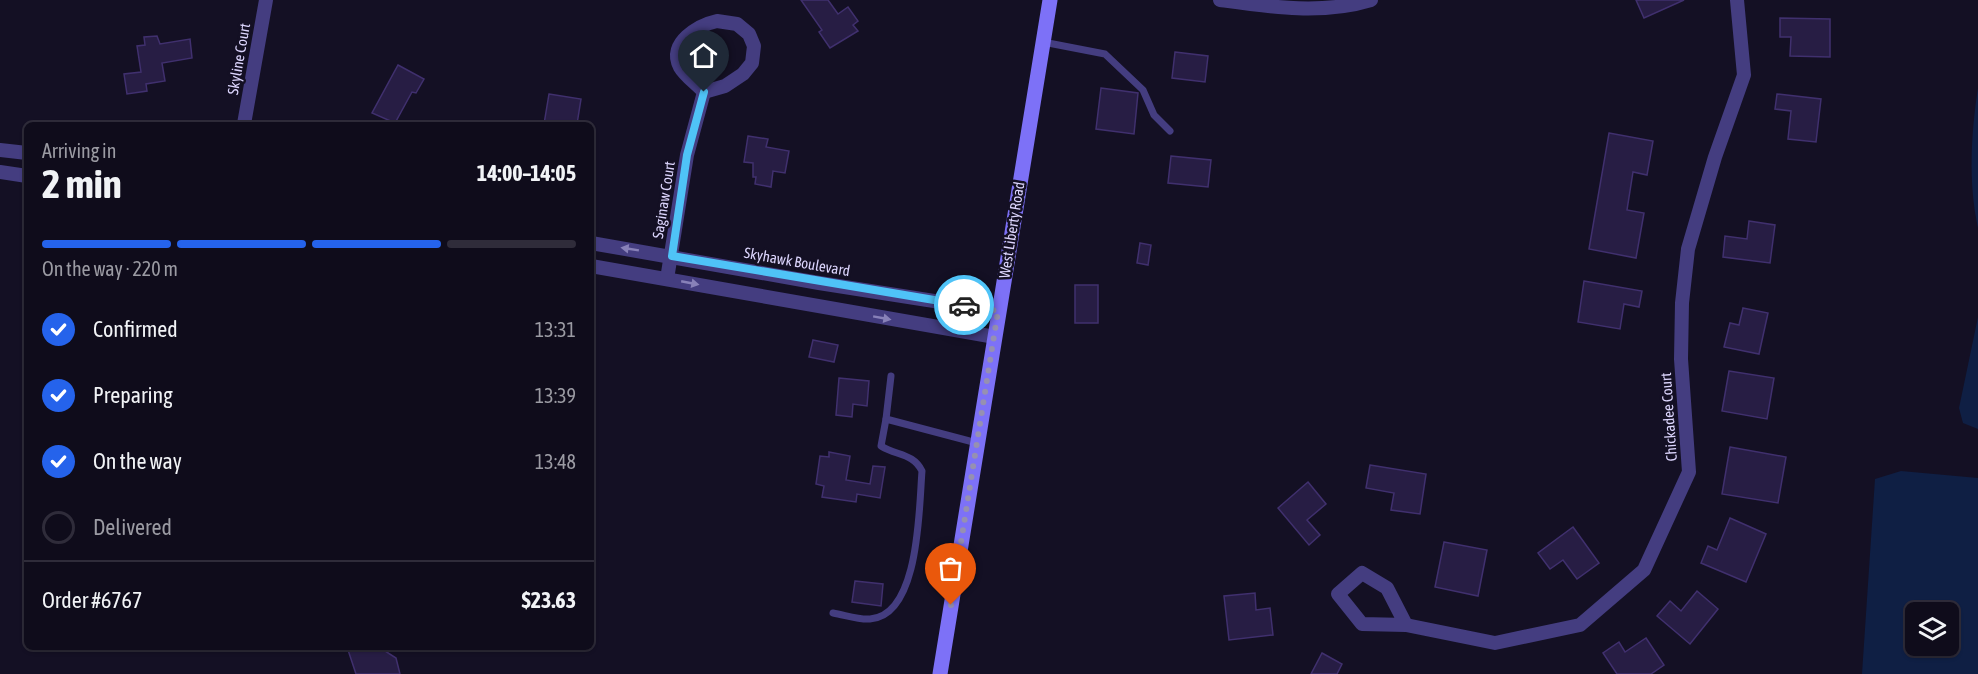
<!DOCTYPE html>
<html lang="en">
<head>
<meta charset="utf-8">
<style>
  :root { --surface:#0f0c1b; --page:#1d1a28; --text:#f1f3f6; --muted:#9b9ba3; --line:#2f2c3a; --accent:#2563eb }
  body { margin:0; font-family:"Asap Condensed",sans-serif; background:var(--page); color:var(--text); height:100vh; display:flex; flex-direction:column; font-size:22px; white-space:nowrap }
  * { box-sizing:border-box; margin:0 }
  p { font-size:20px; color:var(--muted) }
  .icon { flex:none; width:33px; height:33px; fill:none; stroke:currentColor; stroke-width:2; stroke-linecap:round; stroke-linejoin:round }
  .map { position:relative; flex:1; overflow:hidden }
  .side { position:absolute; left:24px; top:122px; width:570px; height:528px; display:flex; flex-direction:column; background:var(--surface); border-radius:9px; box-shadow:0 2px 4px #0004,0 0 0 2px var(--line) }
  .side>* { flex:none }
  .buttons { position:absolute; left:1905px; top:602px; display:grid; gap:12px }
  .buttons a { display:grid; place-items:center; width:54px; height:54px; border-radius:9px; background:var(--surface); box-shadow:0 2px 4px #0004,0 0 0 2px var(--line); font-size:30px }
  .pin { position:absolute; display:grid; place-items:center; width:51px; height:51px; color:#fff; margin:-62px -26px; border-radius:50% 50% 50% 0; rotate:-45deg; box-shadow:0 0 6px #0007 }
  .pin .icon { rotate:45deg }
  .courier { position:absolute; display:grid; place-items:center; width:60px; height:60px; margin:-30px; border:4px solid #4fc3f7; border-radius:50%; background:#fff; color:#222; box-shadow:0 2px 8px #0007 }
  .head em { font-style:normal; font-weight:700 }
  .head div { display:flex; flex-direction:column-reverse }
  .head { display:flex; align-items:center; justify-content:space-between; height:102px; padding:0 18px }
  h1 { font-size:39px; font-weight:700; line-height:45px }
  .bar { display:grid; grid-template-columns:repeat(4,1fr); gap:9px 6px; align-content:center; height:72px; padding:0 18px }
  .bar i { height:8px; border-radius:4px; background:var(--line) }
  .bar .current { background:var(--accent) }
  .bar p { grid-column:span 4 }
  .line { display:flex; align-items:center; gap:15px; padding:0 18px; border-top:2px solid var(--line) }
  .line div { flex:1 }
  ol { padding:0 18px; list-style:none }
  li { display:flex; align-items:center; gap:18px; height:66px }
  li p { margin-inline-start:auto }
  li .icon { padding:6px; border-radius:50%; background:var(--accent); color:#fff; stroke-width:4 }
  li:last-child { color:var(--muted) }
  li i { width:33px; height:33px; border:3px solid var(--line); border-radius:50% }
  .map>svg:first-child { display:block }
  .water { fill:#0f1f44; fill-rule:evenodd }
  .building { fill:#271d44; stroke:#40306e; stroke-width:1.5 }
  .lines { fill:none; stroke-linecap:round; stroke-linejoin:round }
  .lane { stroke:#443d80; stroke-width:7 }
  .street { stroke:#443d80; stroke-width:14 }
  .secondary { stroke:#7d71f7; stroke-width:15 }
  .oneway { fill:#8881b8 }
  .done { stroke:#9690b1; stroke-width:6; stroke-dasharray:0 10.8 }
  .route { stroke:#4fc3f7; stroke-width:8 }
  .labels { text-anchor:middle; stroke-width:5; stroke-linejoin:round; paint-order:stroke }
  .street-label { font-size:15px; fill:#dcd5fd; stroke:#141024 }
</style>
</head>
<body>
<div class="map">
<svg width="1978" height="674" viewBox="0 0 1978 674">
  <rect width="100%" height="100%" fill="#141024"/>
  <g class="water">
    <path d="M1978,88v140c-10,-45 -7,-95 0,-140z"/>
    <path d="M1978,317v112l-15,-6 -4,-15z"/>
    <path d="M1901,471l77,7v196h-116l13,-195zM1916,612h32v33h-32z"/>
  </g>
  <g class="building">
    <path d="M801,0h27l10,14 10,-7 10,14 -5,4 5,6 -28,17 -11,-16 3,-2z"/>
    <path d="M1636,0h48l-40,18z"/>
    <path d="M1780,18l50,1v38l-40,-1 1,-19h-11z"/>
    <path d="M157,36l3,8 30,-5 2,19 -30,5 3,18 -19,3 1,7 -20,3 -3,-20 17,-2 -4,-26 8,-1 -1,-8z"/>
    <path d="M1175,52l33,4 -3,26 -33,-4z"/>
    <path d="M398,65l26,14 -8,14 -4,-1 -17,31 -23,-10z"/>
    <path d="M1101,88l37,5 -4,41 -38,-5z"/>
    <path d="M549,94l32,5 -4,25h-33z"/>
    <path d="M1777,94l44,5 -5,43 -28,-3 3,-28 -16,-2z"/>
    <path d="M1609,133l44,8 -6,34 -14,-3 -6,38 17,3 -8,45 -47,-9z"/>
    <path d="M748,136l20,3 -2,8 23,4 -4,22 -12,-2 -2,16 -16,-3 1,-7h-3v-14l-9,-1z"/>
    <path d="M1171,156l40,4 -3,27 -40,-4z"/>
    <path d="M1749,221l26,4 -5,38 -47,-6 2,-21 22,3z"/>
    <path d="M1140,243l11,2 -3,20 -11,-2z"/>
    <path d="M1584,281l58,10 -3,16 -15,-3 -4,25 -42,-7z"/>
    <rect x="1075" y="285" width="23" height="38"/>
    <path d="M1743,308l25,5 -9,41 -35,-7 6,-24 9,2z"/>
    <path d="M813,340l25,5 -4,17 -25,-5z"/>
    <path d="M1729,371l45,7 -7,41 -45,-8z"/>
    <path d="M839,378l30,3 -2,25 -14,-2 -1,13 -16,-2z"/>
    <path d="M1730,447l56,10 -8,46 -56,-9z"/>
    <path d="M829,452l21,4 -4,24 24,4 3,-18 12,1 -5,31 -23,-4 -1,8 -34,-5 2,-11 -8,-2 4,-28 9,1z"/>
    <path d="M1370,465l56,9 -6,40 -29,-4 3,-17 -28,-5z"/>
    <path d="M1308,482l18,22 -19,16 13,15 -11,10 -31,-37z"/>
    <path d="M1730,518l36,16 -20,48 -45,-19 7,-17 9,4z"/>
    <path d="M1573,527l26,36 -22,16 -14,-19 -13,9 -12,-16z"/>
    <path d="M1444,542l43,8 -9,46 -43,-9z"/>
    <path d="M855,581l28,3 -2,22 -29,-4z"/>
    <path d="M1697,591l21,18 -28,35 -33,-28 13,-15 11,10z"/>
    <path d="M1255,593l1,17 14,-2 3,27 -44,5 -5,-44z"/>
    <path d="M1646,638l18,27 -13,9h-34l-14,-21 16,-11 6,10z"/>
    <path d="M358,646h25l2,5 11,7 4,16h-44l-8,-24z"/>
    <path d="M1322,653l20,11 -5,10h-26z"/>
  </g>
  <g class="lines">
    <g class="lane">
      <path d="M1043,42l62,12 38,36 11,25 16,16"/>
      <path d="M886,419l5,-43"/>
      <path d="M833,613c12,2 26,7 37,6 50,-3 49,-113 52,-148 -9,-18 -25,-15 -41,-25l5,-27 91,24"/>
    </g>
    <g class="street">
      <path d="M1220,0c50,7 102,15 151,0"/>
      <path d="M717,21l20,3 12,10 5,12 -2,17 -9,11 -18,12 -21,6c-7,-8 -19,-16 -24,-25 -13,-24 19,-42 37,-46z"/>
      <path d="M244,124l22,-124"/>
      <path d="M0,150l27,3"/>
      <path d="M0,172l27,4"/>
      <path d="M591,243l228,40 179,28"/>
      <path d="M591,266l404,71"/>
      <path d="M667,279l20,-124 17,-63"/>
      <path d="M1406,625l-19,-37 -25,-15 -24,21 24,30 44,1 89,18 85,-18 64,-55 45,-98 -8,-113 1,-56 6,-54 27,-92 29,-82 -7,-75"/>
    </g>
    <path class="secondary" d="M940,674l110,-674"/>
  </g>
  <defs><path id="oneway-solid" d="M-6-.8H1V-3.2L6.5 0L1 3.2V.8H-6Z" transform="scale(1.5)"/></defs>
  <g class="oneway">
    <use href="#oneway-solid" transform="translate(630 249) rotate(-171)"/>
    <use href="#oneway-solid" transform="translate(690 283) rotate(11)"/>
    <use href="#oneway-solid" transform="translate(882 318) rotate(10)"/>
  </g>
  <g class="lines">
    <path class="done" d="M951,605l47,-294 -34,-6"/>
    <path class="route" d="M704,92l-17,63 -15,101 292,49"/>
  </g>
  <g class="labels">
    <g class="street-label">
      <text transform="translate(239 59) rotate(-80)" y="5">Skyline Court</text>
      <text transform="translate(664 200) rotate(-81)" y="5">Saginaw Court</text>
      <text transform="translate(1012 230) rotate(-81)" y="5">West Liberty Road</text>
      <text transform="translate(797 262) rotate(10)" y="5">Skyhawk Boulevard</text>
      <text transform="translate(1669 417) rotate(-94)" y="5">Chickadee Court</text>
    </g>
  </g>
</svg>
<div class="buttons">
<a><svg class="icon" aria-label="layers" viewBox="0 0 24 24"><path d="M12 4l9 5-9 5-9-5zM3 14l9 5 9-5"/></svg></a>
</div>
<div class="pin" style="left:951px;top:605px;background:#ea580c"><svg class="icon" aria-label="bag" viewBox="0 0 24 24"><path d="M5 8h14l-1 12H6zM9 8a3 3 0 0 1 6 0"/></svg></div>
<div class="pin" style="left:704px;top:92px;background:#1f2937"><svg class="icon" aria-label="home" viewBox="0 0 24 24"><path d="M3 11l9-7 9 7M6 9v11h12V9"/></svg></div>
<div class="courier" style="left:964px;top:305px"><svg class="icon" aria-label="car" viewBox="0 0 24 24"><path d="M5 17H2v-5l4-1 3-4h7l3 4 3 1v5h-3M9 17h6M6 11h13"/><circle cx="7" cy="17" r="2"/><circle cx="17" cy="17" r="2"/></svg></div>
<section class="side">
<div class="head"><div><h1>2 min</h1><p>Arriving in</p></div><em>14:00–14:05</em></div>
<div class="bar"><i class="current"></i><i class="current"></i><i class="current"></i><i></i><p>On the way · 220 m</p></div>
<ol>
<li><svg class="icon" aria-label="check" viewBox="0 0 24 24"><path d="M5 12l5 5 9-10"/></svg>Confirmed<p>13:31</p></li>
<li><svg class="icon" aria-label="check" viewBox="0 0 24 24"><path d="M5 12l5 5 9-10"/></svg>Preparing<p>13:39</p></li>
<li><svg class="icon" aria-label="check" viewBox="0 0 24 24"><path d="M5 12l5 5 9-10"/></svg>On the way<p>13:48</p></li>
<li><i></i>Delivered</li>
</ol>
<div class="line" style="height:78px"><div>Order #6767</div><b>$23.63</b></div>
</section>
</div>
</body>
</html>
